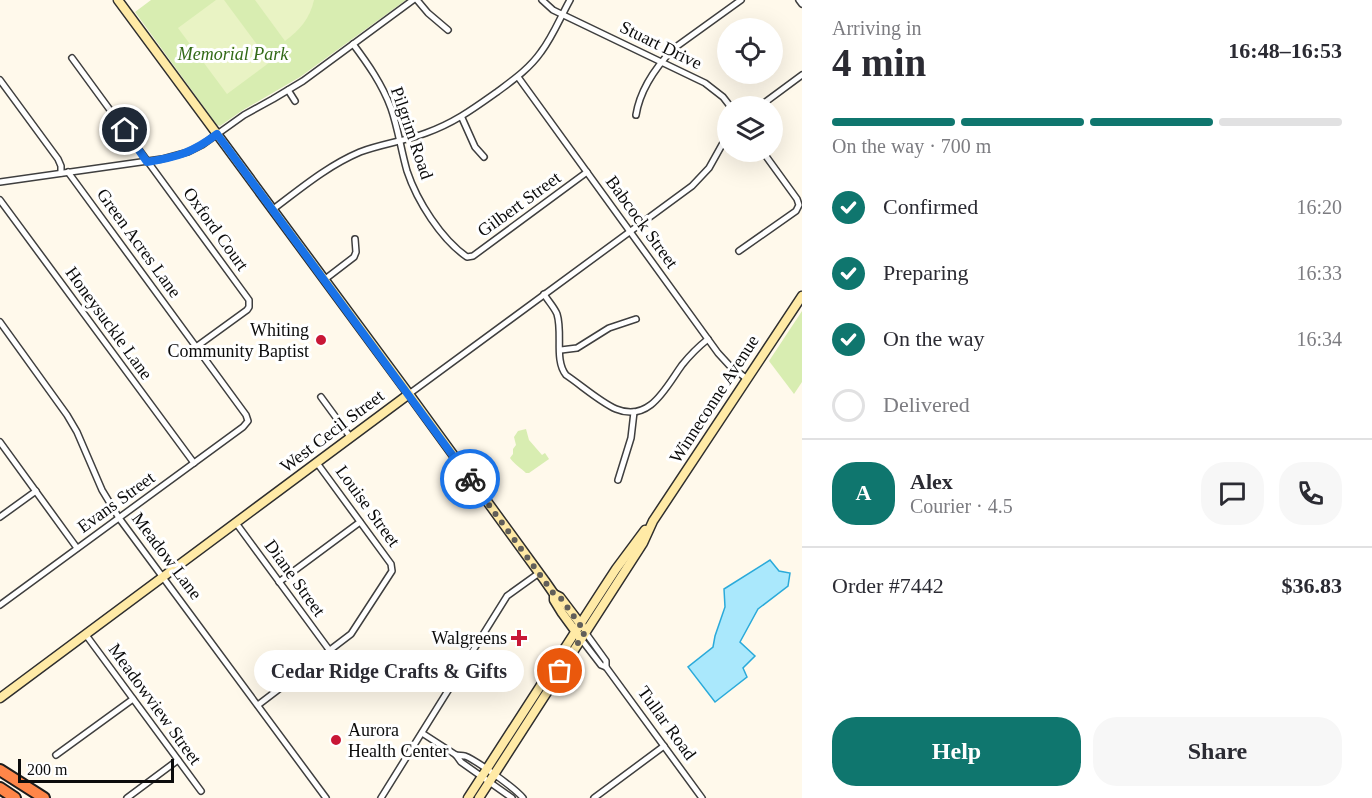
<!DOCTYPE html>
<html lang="en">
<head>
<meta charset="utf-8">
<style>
  :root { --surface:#fff; --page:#f7f7f7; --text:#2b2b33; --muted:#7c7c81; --line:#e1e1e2; --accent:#0f766e }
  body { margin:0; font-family:Georgia,serif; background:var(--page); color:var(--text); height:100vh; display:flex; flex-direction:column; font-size:22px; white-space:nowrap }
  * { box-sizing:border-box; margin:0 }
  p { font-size:20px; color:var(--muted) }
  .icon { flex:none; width:33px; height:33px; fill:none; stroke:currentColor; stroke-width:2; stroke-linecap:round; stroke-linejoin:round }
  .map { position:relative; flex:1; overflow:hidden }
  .drawer { display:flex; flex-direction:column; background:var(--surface); width:570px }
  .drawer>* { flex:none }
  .fabs { position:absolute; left:717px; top:18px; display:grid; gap:12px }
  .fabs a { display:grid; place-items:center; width:66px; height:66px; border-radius:50%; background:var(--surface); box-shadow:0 6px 24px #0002; font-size:30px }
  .scale { position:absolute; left:18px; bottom:15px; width:156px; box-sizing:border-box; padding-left:6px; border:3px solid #0c0c0c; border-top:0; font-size:16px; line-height:21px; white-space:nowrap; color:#0c0c0c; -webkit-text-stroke:4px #fff; paint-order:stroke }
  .pin { position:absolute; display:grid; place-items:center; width:51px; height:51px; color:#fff; margin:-26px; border:3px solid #fff; border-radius:50%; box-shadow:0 2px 6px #0007 }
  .courier { position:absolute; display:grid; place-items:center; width:60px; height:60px; margin:-30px; border:4px solid #1a73e8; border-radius:50%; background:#fff; color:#222; box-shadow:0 2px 8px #0007 }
  .bubble { position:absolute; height:42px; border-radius:21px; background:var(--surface); box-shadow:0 6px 24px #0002; font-size:20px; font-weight:600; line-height:42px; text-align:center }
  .head em { font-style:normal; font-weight:600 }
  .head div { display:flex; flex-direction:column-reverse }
  .head { display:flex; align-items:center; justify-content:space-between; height:102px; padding:0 30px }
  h1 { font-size:39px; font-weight:600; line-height:45px }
  .bar { display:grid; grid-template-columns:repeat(4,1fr); gap:9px 6px; align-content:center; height:72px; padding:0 30px }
  .bar i { height:8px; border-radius:4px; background:var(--line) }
  .bar .current { background:var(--accent) }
  .bar p { grid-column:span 4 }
  .line { display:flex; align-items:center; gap:15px; padding:0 30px; border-top:2px solid var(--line) }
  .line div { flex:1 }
  .round { display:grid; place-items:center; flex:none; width:63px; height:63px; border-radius:24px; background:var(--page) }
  ol { padding:0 30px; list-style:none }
  li { display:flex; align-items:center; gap:18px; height:66px }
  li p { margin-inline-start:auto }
  li .icon { padding:6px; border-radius:50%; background:var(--accent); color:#fff; stroke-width:4 }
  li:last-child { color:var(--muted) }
  li i { width:33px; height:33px; border:3px solid var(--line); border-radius:50% }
  .cta { display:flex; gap:12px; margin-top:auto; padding:12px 30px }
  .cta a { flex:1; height:69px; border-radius:24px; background:var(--accent); color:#fff; font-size:24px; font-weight:600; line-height:69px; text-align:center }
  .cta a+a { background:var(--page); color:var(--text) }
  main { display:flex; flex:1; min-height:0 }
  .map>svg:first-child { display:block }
  .green { fill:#d8edb1 }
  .pitch { fill:#e9f3c4 }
  .water { fill:#aae8fc; stroke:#2aaada; stroke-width:1.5 }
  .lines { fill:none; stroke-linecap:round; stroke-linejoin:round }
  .street-casing { stroke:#3f3f3f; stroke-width:8 }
  .secondary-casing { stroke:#2e2e2e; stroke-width:11 }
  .highway-casing { stroke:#1d1d1d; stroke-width:14 }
  .street { stroke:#fff; stroke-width:5 }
  .secondary { stroke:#ffeaa6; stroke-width:8 }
  .highway { stroke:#ff8649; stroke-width:10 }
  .done { stroke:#615f5a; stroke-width:6; stroke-dasharray:0 10.8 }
  .route { stroke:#1a73e8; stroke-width:8 }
  .poi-dot { fill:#c91736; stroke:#fff; stroke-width:2 }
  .labels { text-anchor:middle; stroke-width:6; stroke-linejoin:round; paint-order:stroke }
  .street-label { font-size:18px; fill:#0c0c0c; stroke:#fff }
  .park-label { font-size:18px; font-style:italic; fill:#326a17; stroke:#fff }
  .poi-label { font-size:18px; fill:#0c0c0c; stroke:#fff; text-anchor:end }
</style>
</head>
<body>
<main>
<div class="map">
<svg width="802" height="798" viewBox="0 0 802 798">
  <rect width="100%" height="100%" fill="#fff9eb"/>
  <g class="green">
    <path d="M151,0h255l-106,77 -57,33 -23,16 -3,-1 -82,-113z"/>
    <path d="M802,311v71l-8,12 -25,-33z"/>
    <path d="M526,429l3,11 13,15 3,-2 4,6 -20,14h-3c-5,-5 -11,-8 -16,-15l3,-4v-5l3,-4 -2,-8 4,-6z"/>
  </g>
  <g class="pitch">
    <path d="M216,0h8l46,62 -43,32 -49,-66z"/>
    <path d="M255,0h59c-4,18 -14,30 -29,41z"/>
  </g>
  <path class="water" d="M770,560l9,11 11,2 -2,13 -30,23 -18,33 15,14 -12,12 4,9 -32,25 -27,-35 25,-20 2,-11 10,-29 -1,-18z"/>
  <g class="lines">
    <g class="street-casing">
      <g id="street">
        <path d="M417,0l11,13 20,17"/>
        <path d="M542,0l11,10 152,73 18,14 7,9"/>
        <path d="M799,0l3,4"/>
        <path d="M353,44c15,20 29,40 38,64 7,20 10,42 16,63 10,30 34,68 60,86l6,-1 114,-84"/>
        <path d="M72,58l177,242v7l-2,3 -51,37"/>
        <path d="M518,77l200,276 11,12 18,14"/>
        <path d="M0,80l58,79 3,7v7"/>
        <path d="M288,90l7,11"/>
        <path d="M760,106l42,-31"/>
        <path d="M636,115c4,-25 20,-48 37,-66l68,-49"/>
        <path d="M462,118l13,29 9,10"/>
        <path d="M0,182l162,-23 26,-7 14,-7 42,-30 29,-16 30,-18 110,-81"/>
        <path d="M0,200l194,263"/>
        <path d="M272,210c28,-21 55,-44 88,-58 21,-8 45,-11 66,-19 28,-10 47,-24 71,-41 16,-12 32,-23 44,-40 12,-16 19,-34 29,-52"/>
        <path d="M739,251l57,-40 3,-6 -2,-6 -34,-47"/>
        <path d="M324,280l30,-23 2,-5 -1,-13"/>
        <path d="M544,294c4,7 10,13 13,20 6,19 -3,46 9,61 15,10 34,27 50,34 34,14 50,-22 66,-44 8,-10 16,-18 26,-26"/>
        <path d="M0,322l67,93 10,17 25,58 17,28 207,280"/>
        <path d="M561,350l16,-2 32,-20 27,-9"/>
        <path d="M409,394l283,-208 17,-18 19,-34"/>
        <path d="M321,397l30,41"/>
        <path d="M0,442l77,106"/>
        <path d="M618,480l13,-42 3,-26"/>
        <path d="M0,517l36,-26"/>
        <path d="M236,523l94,128"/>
        <path d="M279,582l81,-60"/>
        <path d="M0,605l243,-178 5,-6 -2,-6 -178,-243"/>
        <path d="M585,632l21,29v6"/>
        <path d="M86,635l115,156"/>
        <path d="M581,639l20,26 5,2 96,131"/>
        <path d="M258,705l93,-71 41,-63 -1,-7 -74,-101"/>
        <path d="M422,733l34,22 5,7 51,36"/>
        <path d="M56,755l77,-56"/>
        <path d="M456,755c1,0 8,1 9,1 11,4 51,33 58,42"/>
        <path d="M127,798l51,-38"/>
        <path d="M381,798l126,-202 32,-23"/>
        <path d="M594,798l70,-52"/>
      </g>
    </g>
    <g class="secondary-casing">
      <g id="secondary">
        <path d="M118,0l291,394 136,187 9,13v6l8,13 19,26"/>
        <path d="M554,594l6,3 22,29"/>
        <path d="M0,698l409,-304"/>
        <path d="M468,798l133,-206 15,-23 29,-39"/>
        <path d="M479,798l164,-255 10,-22 149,-225"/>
      </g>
    </g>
    <g class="highway-casing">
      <g id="highway">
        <path d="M0,770l44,28"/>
        <path d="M0,788l15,10"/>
      </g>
    </g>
    <use href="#street" class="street"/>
    <use href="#secondary" class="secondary"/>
    <use href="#highway" class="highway"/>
  </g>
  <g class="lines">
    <path class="done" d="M470,479l84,115 6,3 25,35 -25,39"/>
    <path class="route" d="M125,130l22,32c30,-5 45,-9 70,-28l253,345"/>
  </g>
  <g class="poi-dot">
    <circle cx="321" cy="340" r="6"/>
    <path d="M516 629h6v6h6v6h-6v6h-6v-6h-6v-6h6z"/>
    <circle cx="336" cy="740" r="6"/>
  </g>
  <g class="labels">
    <g class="street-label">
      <text transform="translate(661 45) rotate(26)" y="6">Stuart Drive</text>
      <text transform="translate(412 133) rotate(71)" y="6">Pilgrim Road</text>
      <text transform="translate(519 204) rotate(-36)" y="6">Gilbert Street</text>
      <text transform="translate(642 222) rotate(54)" y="6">Babcock Street</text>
      <text transform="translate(216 229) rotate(54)" y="6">Oxford Court</text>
      <text transform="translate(139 243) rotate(54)" y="6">Green Acres Lane</text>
      <text transform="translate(109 323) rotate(54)" y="6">Honeysuckle Lane</text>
      <text transform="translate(714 399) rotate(-57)" y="6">Winneconne Avenue</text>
      <text transform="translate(332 431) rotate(-37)" y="6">West Cecil Street</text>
      <text transform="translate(116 502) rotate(-36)" y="6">Evans Street</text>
      <text transform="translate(368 506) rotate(54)" y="6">Louise Street</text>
      <text transform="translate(167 556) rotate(53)" y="6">Meadow Lane</text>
      <text transform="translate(295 578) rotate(54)" y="6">Diane Street</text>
      <text transform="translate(155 704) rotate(54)" y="6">Meadowview Street</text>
      <text transform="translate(667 723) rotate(54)" y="6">Tullar Road</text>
    </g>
    <g class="park-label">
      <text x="233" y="60">Memorial Park</text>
    </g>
    <g class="poi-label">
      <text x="309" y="336">Whiting<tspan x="309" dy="21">Community Baptist</tspan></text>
      <text x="507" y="644">Walgreens</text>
      <text x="348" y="736" text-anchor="start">Aurora<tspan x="348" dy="21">Health Center</tspan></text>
    </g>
  </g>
</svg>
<div class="fabs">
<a><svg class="icon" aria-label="locate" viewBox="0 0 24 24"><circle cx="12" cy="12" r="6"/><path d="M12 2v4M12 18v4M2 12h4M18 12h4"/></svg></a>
<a><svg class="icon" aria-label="layers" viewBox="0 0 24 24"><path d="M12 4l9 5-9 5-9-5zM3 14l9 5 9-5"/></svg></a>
</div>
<div class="scale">200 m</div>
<div class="pin" style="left:560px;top:671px;background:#ea580c"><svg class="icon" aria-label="bag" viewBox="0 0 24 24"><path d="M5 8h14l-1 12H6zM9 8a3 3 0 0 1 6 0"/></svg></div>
<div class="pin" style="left:125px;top:130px;background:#1f2937"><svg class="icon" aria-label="home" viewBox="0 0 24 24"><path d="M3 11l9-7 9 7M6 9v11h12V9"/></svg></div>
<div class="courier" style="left:470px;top:479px"><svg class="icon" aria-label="bike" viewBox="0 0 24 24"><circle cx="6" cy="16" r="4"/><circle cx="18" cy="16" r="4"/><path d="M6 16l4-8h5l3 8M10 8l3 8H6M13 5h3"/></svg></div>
<div class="bubble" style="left:254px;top:650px;width:270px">Cedar Ridge Crafts &amp; Gifts</div>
</div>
<section class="drawer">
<div class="head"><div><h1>4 min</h1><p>Arriving in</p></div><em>16:48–16:53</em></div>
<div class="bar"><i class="current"></i><i class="current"></i><i class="current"></i><i></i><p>On the way · 700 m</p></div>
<ol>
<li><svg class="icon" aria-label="check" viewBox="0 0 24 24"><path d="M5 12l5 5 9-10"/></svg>Confirmed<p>16:20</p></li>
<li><svg class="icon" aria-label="check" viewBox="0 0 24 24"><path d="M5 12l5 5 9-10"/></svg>Preparing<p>16:33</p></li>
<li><svg class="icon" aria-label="check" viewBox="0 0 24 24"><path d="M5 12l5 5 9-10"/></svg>On the way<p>16:34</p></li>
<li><i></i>Delivered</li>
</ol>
<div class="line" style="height:108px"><b class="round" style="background:var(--accent);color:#fff">A</b><div><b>Alex</b><p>Courier · 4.5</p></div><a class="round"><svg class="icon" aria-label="chat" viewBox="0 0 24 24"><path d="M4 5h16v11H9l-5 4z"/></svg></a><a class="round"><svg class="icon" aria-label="phone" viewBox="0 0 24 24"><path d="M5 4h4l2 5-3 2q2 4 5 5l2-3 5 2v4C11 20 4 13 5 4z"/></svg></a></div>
<div class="line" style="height:78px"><div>Order #7442</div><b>$36.83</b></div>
<div class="cta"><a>Help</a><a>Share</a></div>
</section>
</main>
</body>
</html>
